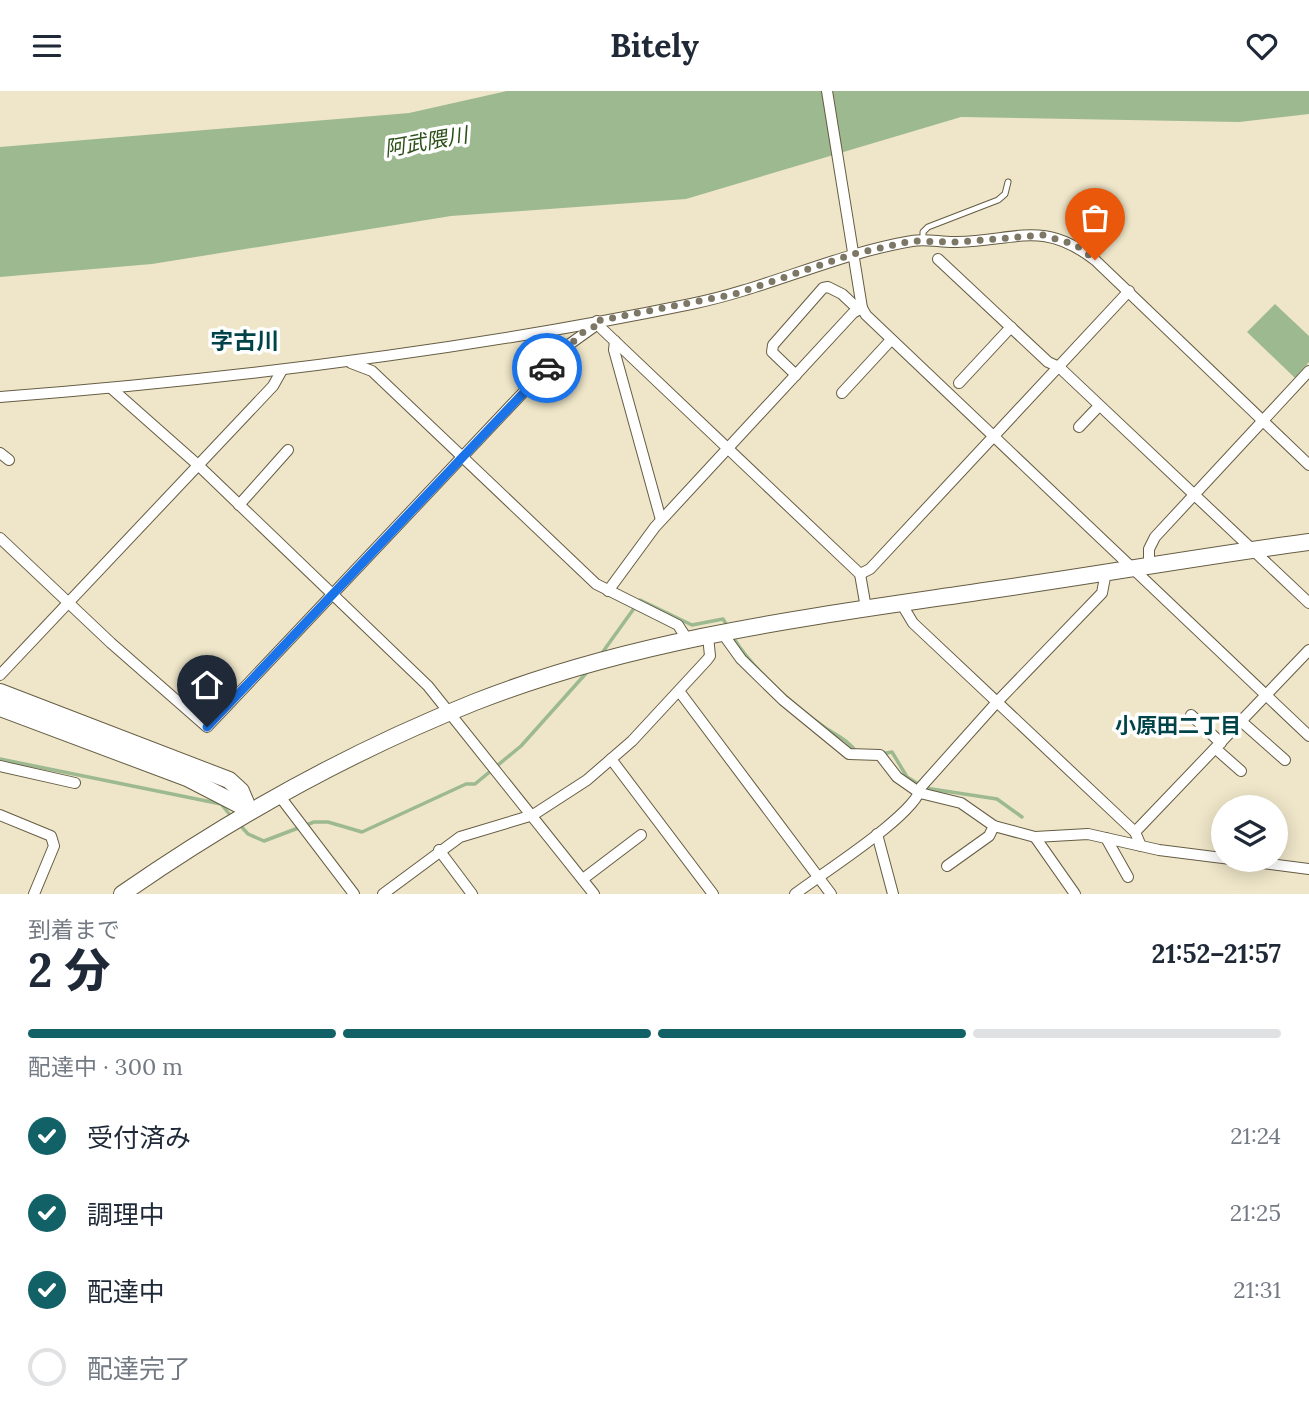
<!DOCTYPE html>
<html lang="ja">
<head>
<meta charset="utf-8">
<style>
  :root { --surface:#fff; --page:#f2f2f3; --text:#1f2937; --muted:#747a83; --line:#e0e1e3; --accent:#116167 }
  body { margin:0; font-family:Lora,"Noto Sans JP",serif; background:var(--page); color:var(--text); height:100vh; display:flex; flex-direction:column; font-size:26px; white-space:nowrap }
  * { box-sizing:border-box; margin:0 }
  p { font-size:23px; color:var(--muted) }
  .icon { flex:none; width:38px; height:38px; fill:none; stroke:currentColor; stroke-width:2; stroke-linecap:round; stroke-linejoin:round }
  .map { position:relative; height:803px; overflow:hidden }
  .details { display:flex; flex-direction:column; background:var(--surface); flex:1 }
  .details>* { flex:none }
  .buttons { position:absolute; left:1211px; top:704px; display:grid; gap:14px }
  .buttons a { display:grid; place-items:center; width:77px; height:77px; border-radius:50%; background:var(--surface); box-shadow:0 4px 18px #0003; font-size:35px }
  .pin { position:absolute; display:grid; place-items:center; width:60px; height:60px; color:#fff; margin:-72px -30px; border-radius:50% 50% 50% 0; rotate:-45deg; box-shadow:0 0 7px #0007 }
  .pin .icon { rotate:45deg }
  .courier { position:absolute; display:grid; place-items:center; width:70px; height:70px; margin:-35px; border:5px solid #1a73e8; border-radius:50%; background:#fff; color:#222; box-shadow:0 2px 9px #0007 }
  .headline em { font-style:normal; font-weight:800 }
  .headline div { display:flex; flex-direction:column-reverse }
  .headline { display:flex; align-items:center; justify-content:space-between; height:119px; padding:0 28px }
  h1 { font-size:46px; font-weight:800; line-height:52px }
  .bar { display:grid; grid-template-columns:repeat(4,1fr); gap:10px 7px; align-content:center; height:84px; padding:0 28px }
  .bar i { height:9px; border-radius:5px; background:var(--line) }
  .bar .on { background:var(--accent) }
  .bar p { grid-column:span 4 }
  ol { padding:0 28px; list-style:none }
  li { display:flex; align-items:center; gap:21px; height:77px }
  li p { margin-inline-start:auto }
  li .icon { padding:7px; border-radius:50%; background:var(--accent); color:#fff; stroke-width:4 }
  li:last-child { color:var(--muted) }
  li i { width:38px; height:38px; border:4px solid var(--line); border-radius:50% }
  header { display:flex; justify-content:space-between; align-items:center; height:91px; padding:0 28px; background:var(--surface); font-size:32px; font-weight:800 }
  .map>svg:first-child { display:block }
  .water { fill:#9db990 }
  .lines { fill:none; stroke-linecap:round; stroke-linejoin:round }
  .stream { stroke:#9db990; stroke-width:3.5 }
  .lane-casing { stroke:#655c43; stroke-width:7 }
  .street-casing { stroke:#655c43; stroke-width:12 }
  .secondary-casing { stroke:#655c43; stroke-width:18 }
  .lane { stroke:#fff; stroke-width:5 }
  .street { stroke:#fff; stroke-width:10 }
  .secondary { stroke:#fff; stroke-width:16 }
  .done { stroke:#7d7766; stroke-width:7; stroke-dasharray:0 12.6 }
  .route { stroke:#1a73e8; stroke-width:9 }
  .labels { text-anchor:middle; stroke-width:7; stroke-linejoin:round; paint-order:stroke }
  .water-label { font-size:21px; font-style:italic; fill:#2c5017; stroke:#fff }
  .neighbourhood-label { font-size:21px; font-weight:bold; fill:#004449; stroke:#fff }
  .quarter-label { font-size:23px; font-weight:bold; fill:#004449; stroke:#fff }
</style>
</head>
<body>
<header><svg class="icon" aria-label="menu" viewBox="0 0 24 24"><path d="M4 6h16M4 12h16M4 18h16"/></svg>Bitely<svg class="icon" aria-label="heart" viewBox="0 0 24 24"><path d="M12 20l-8-8c-3-5 5-10 8-4 3-6 11-1 8 4z"/></svg></header>
<div class="map">
<svg width="1309" height="803" viewBox="0 0 1309 803">
  <rect width="100%" height="100%" fill="#efe6c9"/>
  <g class="water">
    <path d="M507,0h802v23l-70,8 -278,-5 -275,82 -235,17 -299,48 -152,13v-130l409,-34z"/>
    <path d="M1275,213l34,32v26l-14,16 -48,-46z"/>
  </g>
  <g class="lines">
    <g class="stream">
      <path d="M733,546c19,32 63,71 94,92 11,7 22,12 30,24"/>
      <path d="M602,562l38,-53 52,25 31,-6 5,8"/>
      <path d="M881,663l11,-2 15,25 18,11 72,11 25,18"/>
      <path d="M0,668l221,45 10,12"/>
      <path d="M239,733l9,10 16,7 50,-19h14l34,10 104,-48h9l46,-38 68,-76"/>
    </g>
    <g class="lane-casing">
      <path id="lane" d="M923,149v-8l5,-5 70,-27 7,-6 3,-12"/>
    </g>
    <g class="street-casing">
      <g id="street">
        <path d="M827,0l35,217 4,7 443,421"/>
        <path d="M938,168l110,103 11,5 250,236"/>
        <path d="M597,230l4,7 259,246 6,34"/>
        <path d="M615,250l-1,9 47,170"/>
        <path d="M351,272l21,8 224,213 82,41 9,14"/>
        <path d="M796,284l-24,-23 1,-7 50,-57 5,-1 14,7 16,15"/>
        <path d="M959,292l52,-56"/>
        <path d="M111,297l87,77 230,221 166,208"/>
        <path d="M842,302l48,-52"/>
        <path d="M0,306c232,-18 463,-46 691,-93 75,-15 144,-50 221,-63 15,-3 30,2 45,1 59,-1 85,-23 138,18l214,205"/>
        <path d="M1079,336l20,-21"/>
        <path d="M0,362l9,7"/>
        <path d="M239,414l49,-55"/>
        <path d="M0,447l111,105 96,84 360,-381 28,-20"/>
        <path d="M1149,475v-17l6,-12 154,-166"/>
        <path d="M860,483l10,-5 259,-278"/>
        <path d="M608,500l47,-64 198,-214 9,-5"/>
        <path d="M901,512l12,20 222,209 6,14"/>
        <path d="M723,543l18,25 42,41 66,54 31,1 17,22 23,16 41,10 33,23 41,11 53,-3 71,16 150,19"/>
        <path d="M0,584l273,-289 9,-16"/>
        <path d="M679,600l152,203"/>
        <path d="M1191,624l30,28"/>
        <path d="M1242,631l43,38"/>
        <path d="M1216,658l25,22"/>
        <path d="M611,668l102,135"/>
        <path d="M0,675l75,17"/>
        <path d="M278,703l76,100"/>
        <path d="M0,724l51,21 3,10 -20,48"/>
        <path d="M1135,741l174,-182"/>
        <path d="M877,743l16,60"/>
        <path d="M1035,746l40,57"/>
        <path d="M1106,747l22,39"/>
        <path d="M439,759l33,44"/>
        <path d="M947,775l42,-30 5,-10"/>
        <path d="M583,788l58,-44"/>
        <path d="M383,803l77,-57 73,-22 54,-35 45,-39 75,-81 3,-4 -2,-20"/>
        <path d="M795,803c26,-20 122,-80 126,-107l76,-85 105,-109 4,-21"/>
      </g>
    </g>
    <g class="secondary-casing">
      <g id="secondary">
        <path d="M0,601l229,88 12,11 8,19"/>
        <path d="M0,617l187,70 62,32"/>
        <path d="M122,803c112,-78 227,-142 353,-192 165,-65 342,-86 516,-112 106,-15 212,-34 318,-48"/>
      </g>
    </g>
    <use href="#lane" class="lane"/>
    <use href="#street" class="street"/>
    <use href="#secondary" class="secondary"/>
  </g>
  <g class="lines">
    <path class="done" d="M547,277l35,-35 17,-9 -2,-3 138,-27 118,-40 59,-13 47,1 84,-7 33,10 19,15"/>
    <path class="route" d="M207,636l340,-359"/>
  </g>
  <g class="labels">
    <g class="water-label">
      <text transform="translate(426 51) rotate(-10)" y="7">阿武隈川</text>
    </g>
    <g class="neighbourhood-label">
      <text x="1178" y="642">小原田二丁目</text>
    </g>
    <g class="quarter-label">
      <text x="245" y="258">字古川</text>
    </g>
  </g>
</svg>
<div class="buttons">
<a><svg class="icon" aria-label="layers" viewBox="0 0 24 24"><path d="M12 4l9 5-9 5-9-5zM3 14l9 5 9-5"/></svg></a>
</div>
<div class="pin" style="left:1095px;top:169px;background:#ea580c"><svg class="icon" aria-label="bag" viewBox="0 0 24 24"><path d="M5 8h14l-1 12H6zM9 8a3 3 0 0 1 6 0"/></svg></div>
<div class="pin" style="left:207px;top:636px;background:#1f2937"><svg class="icon" aria-label="home" viewBox="0 0 24 24"><path d="M3 11l9-7 9 7M6 9v11h12V9"/></svg></div>
<div class="courier" style="left:547px;top:277px"><svg class="icon" aria-label="car" viewBox="0 0 24 24"><path d="M5 17H2v-5l4-1 3-4h7l3 4 3 1v5h-3M9 17h6M6 11h13"/><circle cx="7" cy="17" r="2"/><circle cx="17" cy="17" r="2"/></svg></div>
</div>
<section class="details">
<div class="headline"><div><h1>2 分</h1><p>到着まで</p></div><em>21:52–21:57</em></div>
<div class="bar"><i class="on"></i><i class="on"></i><i class="on"></i><i></i><p>配達中 · 300 m</p></div>
<ol>
<li><svg class="icon" aria-label="check" viewBox="0 0 24 24"><path d="M5 12l5 5 9-10"/></svg>受付済み<p>21:24</p></li>
<li><svg class="icon" aria-label="check" viewBox="0 0 24 24"><path d="M5 12l5 5 9-10"/></svg>調理中<p>21:25</p></li>
<li><svg class="icon" aria-label="check" viewBox="0 0 24 24"><path d="M5 12l5 5 9-10"/></svg>配達中<p>21:31</p></li>
<li><i></i>配達完了</li>
</ol>
</section>
</body>
</html>
